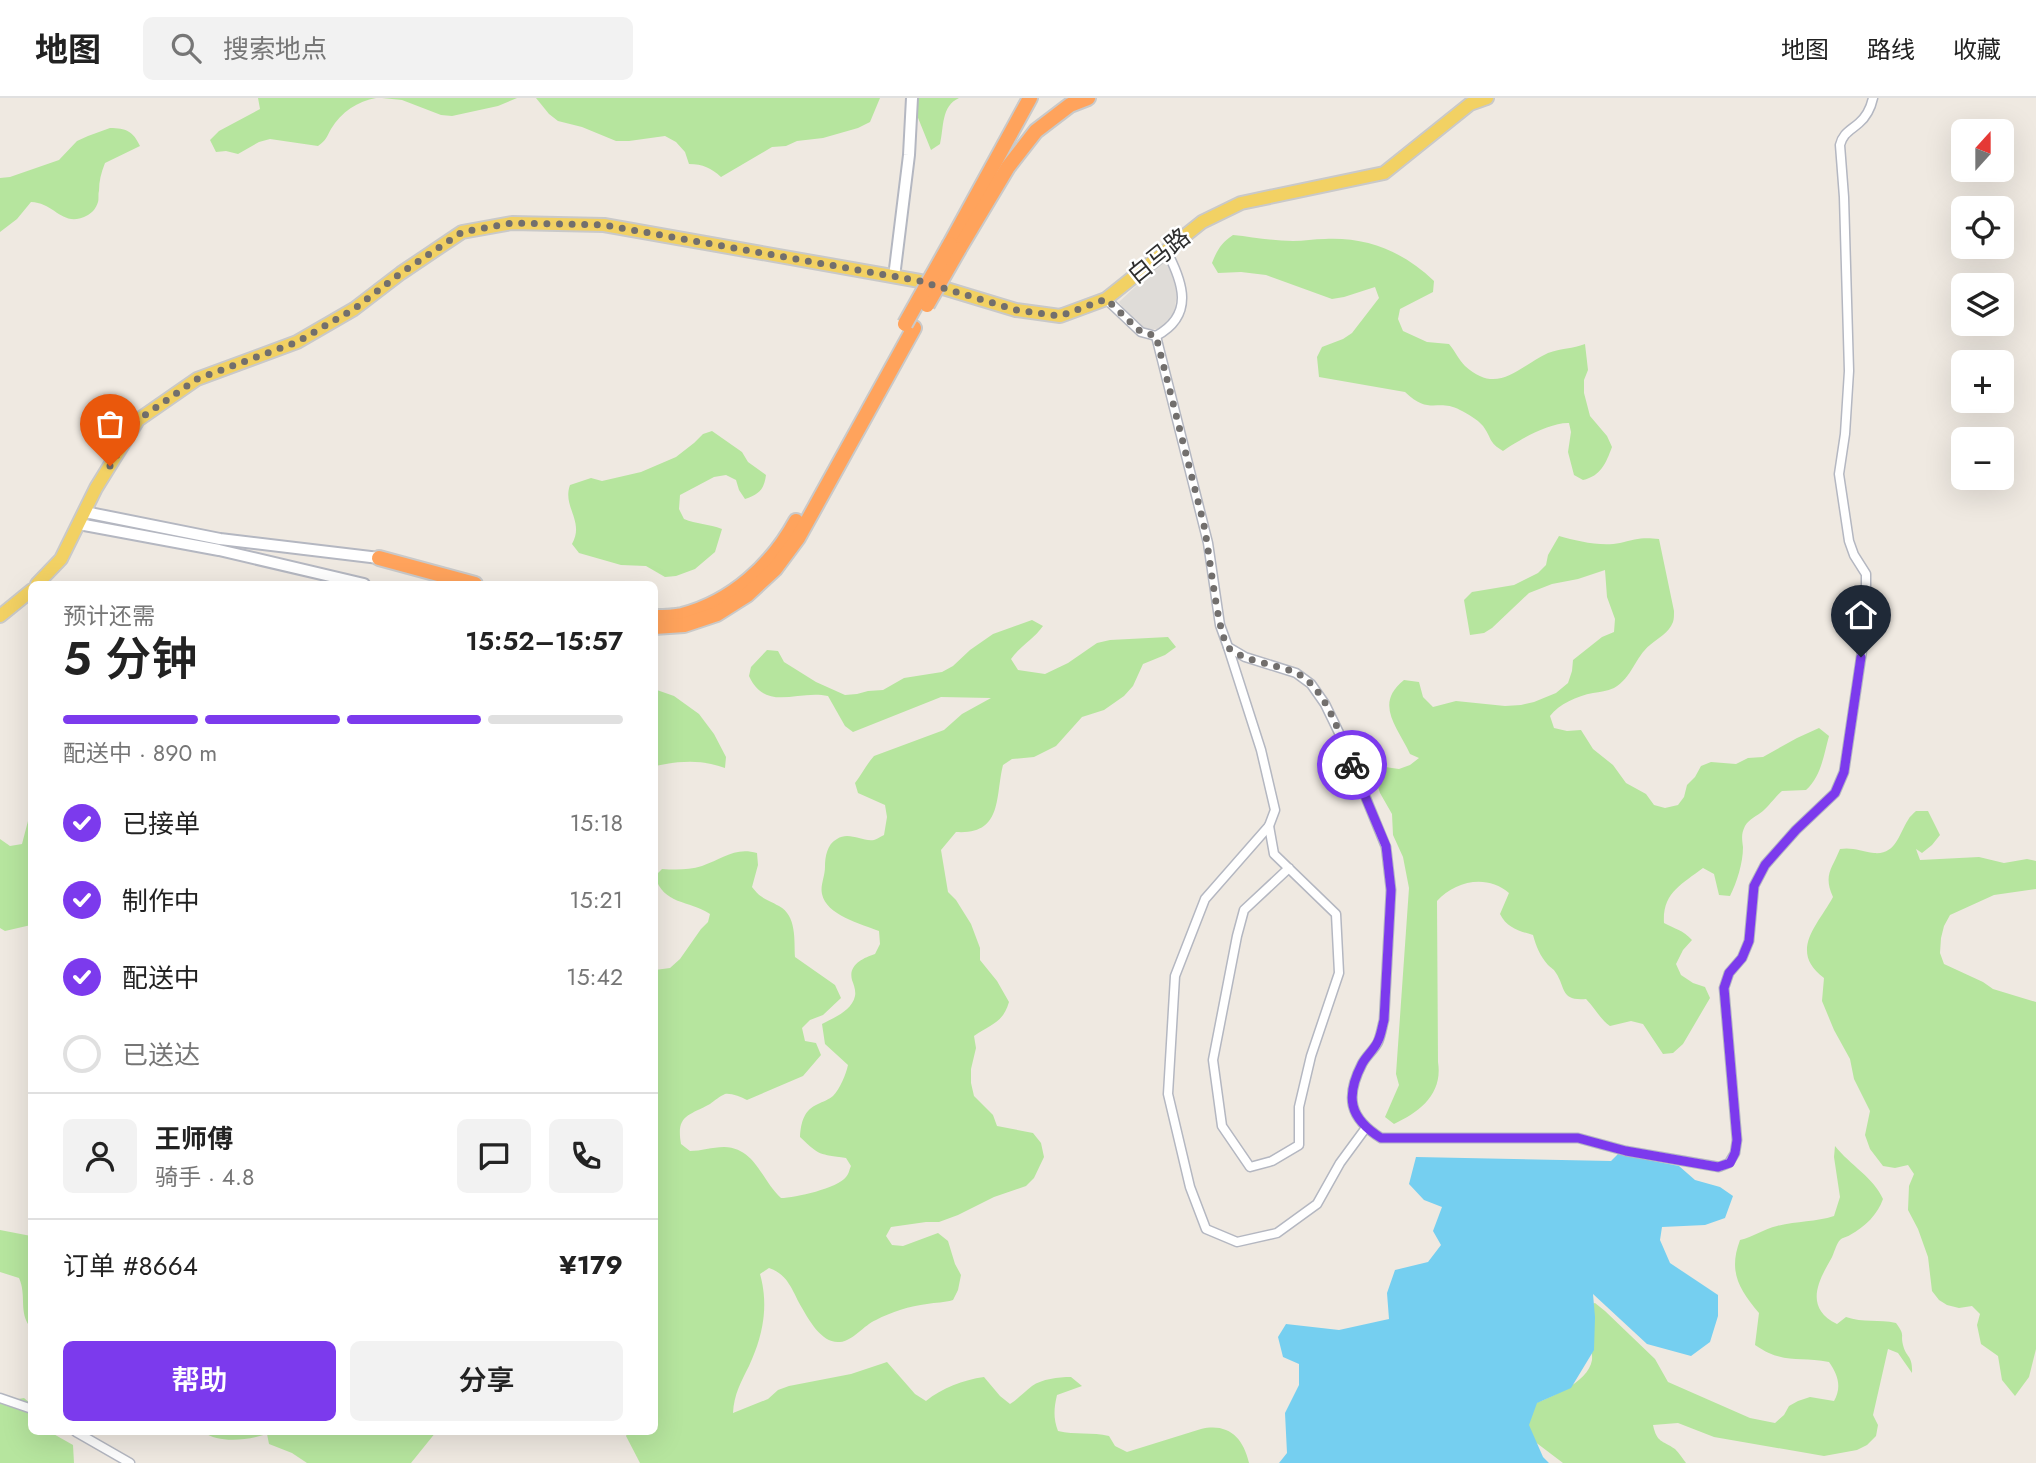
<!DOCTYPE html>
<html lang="zh">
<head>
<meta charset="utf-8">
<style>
  :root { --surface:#fff; --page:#f2f2f2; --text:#222; --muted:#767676; --line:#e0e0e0; --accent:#7c3aed }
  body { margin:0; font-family:Jost,"Noto Sans SC",sans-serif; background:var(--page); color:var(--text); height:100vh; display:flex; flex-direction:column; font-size:26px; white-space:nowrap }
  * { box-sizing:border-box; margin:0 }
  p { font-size:23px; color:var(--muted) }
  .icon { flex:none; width:38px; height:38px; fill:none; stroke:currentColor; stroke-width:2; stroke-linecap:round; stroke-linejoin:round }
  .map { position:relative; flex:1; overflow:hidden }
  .side { position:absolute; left:28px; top:483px; width:630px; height:854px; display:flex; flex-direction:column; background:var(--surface); border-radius:10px; box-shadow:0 7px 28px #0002 }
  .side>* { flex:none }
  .needle { width:46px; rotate:21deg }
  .buttons { position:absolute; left:1951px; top:21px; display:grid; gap:14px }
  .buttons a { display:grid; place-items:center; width:63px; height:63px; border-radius:10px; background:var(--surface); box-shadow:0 7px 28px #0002; font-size:35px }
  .pin { position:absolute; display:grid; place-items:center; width:60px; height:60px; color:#fff; margin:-72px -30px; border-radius:50% 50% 50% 0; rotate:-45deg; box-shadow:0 0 7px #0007 }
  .pin .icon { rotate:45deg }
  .courier { position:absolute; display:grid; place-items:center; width:70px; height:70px; margin:-35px; border:5px solid #7c3aed; border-radius:50%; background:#fff; color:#222; box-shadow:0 2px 9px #0007 }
  .summary em { font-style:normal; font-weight:600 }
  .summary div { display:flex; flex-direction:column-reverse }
  .summary { display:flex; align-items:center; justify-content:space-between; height:119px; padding:0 35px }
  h1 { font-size:46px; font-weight:600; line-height:52px }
  .bar { display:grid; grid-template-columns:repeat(4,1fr); gap:10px 7px; align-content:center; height:84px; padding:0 35px }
  .bar i { height:9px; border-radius:5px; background:var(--line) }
  .bar .active { background:var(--accent) }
  .bar p { grid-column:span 4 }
  .line { display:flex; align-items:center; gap:18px; padding:0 35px; border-top:2px solid var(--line) }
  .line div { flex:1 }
  .round { display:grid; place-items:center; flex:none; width:74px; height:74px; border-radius:10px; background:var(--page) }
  ol { padding:0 35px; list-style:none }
  li { display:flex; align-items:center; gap:21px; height:77px }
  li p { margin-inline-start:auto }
  li .icon { padding:7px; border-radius:50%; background:var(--accent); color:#fff; stroke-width:4 }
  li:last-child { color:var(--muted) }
  li i { width:38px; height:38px; border:4px solid var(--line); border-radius:50% }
  .button { display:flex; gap:14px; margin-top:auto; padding:14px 35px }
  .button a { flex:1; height:80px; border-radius:10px; background:var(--accent); color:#fff; font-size:28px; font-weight:600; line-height:80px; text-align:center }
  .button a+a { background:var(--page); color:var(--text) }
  header { display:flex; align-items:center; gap:42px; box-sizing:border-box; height:98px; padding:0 35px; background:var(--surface); border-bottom:2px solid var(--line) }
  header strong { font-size:33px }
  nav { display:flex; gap:38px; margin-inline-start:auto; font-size:24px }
  .search { width:490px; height:63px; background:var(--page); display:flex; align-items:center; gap:18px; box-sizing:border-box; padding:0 24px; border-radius:10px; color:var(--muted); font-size:26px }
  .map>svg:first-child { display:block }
  .green { fill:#b6e59e }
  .plaza { fill:#dfdcd8 }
  .water { fill:#75cff0 }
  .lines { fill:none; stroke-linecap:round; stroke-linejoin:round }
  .street-casing { stroke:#b4b7c1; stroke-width:11 }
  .secondary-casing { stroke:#b4b7c1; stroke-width:14 }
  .primary-casing { stroke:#c9c9c9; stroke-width:16 }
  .highway-casing { stroke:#c9c9c9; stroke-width:18 }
  .street { stroke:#fff; stroke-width:8 }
  .secondary { stroke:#fff; stroke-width:10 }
  .primary { stroke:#f2d163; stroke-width:12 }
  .highway { stroke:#ffa35c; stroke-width:14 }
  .highway-bridge-casing { stroke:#c9c9c9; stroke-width:18; stroke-linecap:butt }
  .highway-bridge { stroke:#ffa35c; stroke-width:14 }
  .done { stroke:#726f6d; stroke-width:7; stroke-dasharray:0 12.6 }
  .route { stroke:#7c3aed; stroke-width:9 }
  .labels { text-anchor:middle; stroke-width:5; stroke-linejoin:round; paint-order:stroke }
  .street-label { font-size:24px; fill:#2e2e2e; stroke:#fff }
</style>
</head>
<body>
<header>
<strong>地图</strong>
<div class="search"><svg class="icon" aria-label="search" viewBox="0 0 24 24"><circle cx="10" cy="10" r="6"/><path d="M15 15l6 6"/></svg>搜索地点</div>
<nav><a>地图</a><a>路线</a><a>收藏</a></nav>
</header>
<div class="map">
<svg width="2036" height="1365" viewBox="0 0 2036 1365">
  <rect width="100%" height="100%" fill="#efe9e1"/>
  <g class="green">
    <path d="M258,0h118c-18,3 -35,14 -45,31 -5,9 -4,10 -13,17l-48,-7 -11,3 -21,12 -12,-3 -10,1 -6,-12 9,-9 41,-22z"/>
    <path d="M382,0h135l-19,8 -46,10 -11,-1 -39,-15z"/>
    <path d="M536,0h344l-10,24 -12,6 -35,10 -26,3 -11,5 -14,1 -51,30c-10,-9 -18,-13 -32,-13l-4,-12 -9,-10 -11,-6 -36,5h-13l-34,-14 -24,-6 -9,-7z"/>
    <path d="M910,0h49c-18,8 -15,29 -19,46l-9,6z"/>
    <path d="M110,30c16,0 23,3 30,18l-35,17c-4,10 -6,18 -6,28 -1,2 0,9 -1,11 -2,6 -5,10 -10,13 -26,14 -32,-12 -57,-13l-14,17 -17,13v-54l10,-1 49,-17 18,-19 11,-5z"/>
    <path d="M1233,137c20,2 39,6 60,6 11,0 21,-2 32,-2 43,-2 79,13 109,42l-1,11 -33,17 -2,10 5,12 24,11 22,2c6,7 10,16 16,22 33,30 53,1 83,-13 13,-5 25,-4 37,-9l3,26 -4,10v13l6,23 17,20 5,11c-6,16 -11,29 -29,33l-9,-5 -6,-23 3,-20 -2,-9c-18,-1 -51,17 -66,28 -15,-9 -11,-13 -20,-25 -6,-7 -15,-12 -23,-16 -23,-12 -30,6 -55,-18l-86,-15 -2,-20 5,-10 21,-8 9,-6 27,-35 -4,-11 -31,10 -12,2 -66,-24 -25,-3 -23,1 -6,-10c5,-13 10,-21 21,-28z"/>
    <path d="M712,333l30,21 6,10 18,13c-2,15 -7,19 -21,24l-6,-9 -3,-10 -10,-5 -12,2 -34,18 -1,14 5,10c12,5 25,5 38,10l-7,23 -20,17 -19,7 -11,1 -19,-11 -25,-1 -42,-12 -7,-9c13,-23 -10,-37 -2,-59l21,-7 11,3 39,-9 35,-15 18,-14 9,-9z"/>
    <path d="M1559,438c18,5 42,11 61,7 16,-4 22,-6 39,-4l15,72c0,4 0,8 -1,11 -4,11 -15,16 -23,23 -15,12 -18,33 -36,43 -7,3 -14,4 -21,5 -16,3 -34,11 -43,23l4,12 13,3 14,-1 12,19 20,16 13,18 20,11 8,11 11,3 13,-3 6,-8 3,-12 8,-8 6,-11 10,-4 25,2 12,-6 15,-1 34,-19 22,-10 10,8c-5,18 -8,41 -23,54l-24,1c-7,6 -13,15 -19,20 -6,5 -14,8 -18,15 -4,8 -3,13 -2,21 0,16 -6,35 -13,49l-11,-1 -5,-21 -11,-6c-21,16 -41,25 -39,55 11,6 19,7 28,17l-9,10 -7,14 5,11 12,8 12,4 5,11 -27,46 -10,9 -10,1 -20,-30 -12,-3 -21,5c-11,-8 -15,-18 -24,-27 -26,2 -20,-11 -30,-26 -2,-4 -5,-5 -8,-8 -8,-9 -12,-19 -15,-30 -14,-4 -26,-7 -33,-21l9,-21c-22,-19 -54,-12 -72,8l1,161c5,32 -18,50 -44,62l-9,-7 14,-32 -3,-11 13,-186 -6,-31 -10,-22 -1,-21 -12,-21 -7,-21 12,-5 14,2 11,-4 9,-7 -9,-4c-13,-28 -36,-50 -6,-74l15,2 4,15 10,10 23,-6 49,5 16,-1 13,-3 22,-9 12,-10 4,-12 1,-11 29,-23 12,-5 1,-13 -8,-22 -2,-27 -27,9 -26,5 -23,9 -37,35 -8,5 -14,2 -6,-35 8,-8 42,-7 24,-12 8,-8 2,-10z"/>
    <path d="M1032,522l11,6c-9,13 -23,20 -32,33l7,11 27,4 23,-11 29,-20 13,-3 58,-3 8,10 -11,8 -22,9 -10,22 -9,10 -20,14 -22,7 -26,29 -22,11 -22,2 -9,6c-8,32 0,70 -47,67l-15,18 7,42 8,8 15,24 9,24v12l17,21 12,21c-6,21 -18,22 -35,34l2,12 -5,21v14l3,13 19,19 4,11 36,7 8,10 3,14 -10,21 -8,8 -32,11 -36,18 -19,7h-13l-35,5 -5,9 6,9 11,1 35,-13 10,8 7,23 6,11 -3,15 -5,10c-9,3 -17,2 -26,4 -17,2 -36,8 -51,16 -12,5 -23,21 -36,22 -18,2 -31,-22 -38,-34 -10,-17 -13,-33 -33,-40l-9,6c9,32 3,62 -11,92 -8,16 -15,28 -16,47l35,-14 10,-9 11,-4 62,-12 36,-12 28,32 11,7c16,-13 37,-21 58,-24l16,19 10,8c8,-5 14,-12 22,-18 10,-7 26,-9 39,-9l11,9 -25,9c-3,13 -4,23 1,36 17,4 34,1 51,5l6,10 12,6 74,-23c27,-6 42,8 48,34h-609l-14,-27 2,-4h26l1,-462 15,-2 10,-9 21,-30 7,-7 2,-8c-21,-14 -47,-9 -55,-38l7,-7c14,1 27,1 40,-3 21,-7 32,-19 55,-13l1,12 -6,22c9,12 15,12 27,19 18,10 15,34 16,51l40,28 6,13 -18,17 -13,5 -8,8 3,13 11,2 5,12 -18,21 -56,24c-6,-3 -16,-7 -22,-6 -5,2 -11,7 -15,10 -22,12 -34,11 -29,40l9,7c11,0 22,-4 34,-4 32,1 37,33 57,51 14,0 57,-10 65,-21 3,-3 3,-7 5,-11l-5,-8c-27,-4 -26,-2 -46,-21 1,-15 4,-27 18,-33 4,-2 12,-5 15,-8 7,-7 13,-22 15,-31l-23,-21 -3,-20c11,-6 30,-13 33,-28 1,-5 -1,-11 -3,-16 -4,-15 11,-22 23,-26l5,-10 -1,-13c-18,-7 -53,-16 -57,-37 -2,-8 3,-18 3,-27 0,-10 2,-23 12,-28 12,-8 25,3 37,1 1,0 10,-5 10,-5l3,-18 -2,-12 -27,-12 -3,-10c7,-9 11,-18 19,-27l70,-26 18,-16 29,-16 -50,-1 -88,35 -8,-6 -17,-30c-30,-7 -62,17 -79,-20l2,-9 16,-17 11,1 6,11 32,20 29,13 12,-1 11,-3 15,-1 21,-12 38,-6 11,-6 17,-16 23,-16z"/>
    <path d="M654,591l20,7 25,18 15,20 12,23 -1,11c-24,-9 -46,-7 -70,-2z"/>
    <path d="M1916,713h12l12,24 -8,10 -10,8 -6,-4 4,11 59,-3 25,6 23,-4 9,2v28l-42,6 -44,20 -6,11 -3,12 -1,15 4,11 39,18 10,7 43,13v347l-7,28 -14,19 -13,-16 -4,-24 -17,-12 -4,-19 3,-11 -8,-8 -13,2 -12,-3 -8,-5 -7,-9 -4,-34 -10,-28 -10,-19 1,-24 5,-12 -6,-9 -13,3 -12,-2 -13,-17 -5,-14 5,-24 -16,-32 -4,-20 -16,-29 -12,-29 2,-23c-36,-27 -6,-53 9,-81 -10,-22 -1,-28 7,-48 12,-2 21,2 34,4 22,2 25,-19 34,-33 2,-4 5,-6 8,-9z"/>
    <path d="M31,721v106l-26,6 -5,-3v-89l10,7 12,-2 6,-23z"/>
    <path d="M1835,1048c15,19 39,32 48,53 -5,15 -18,28 -33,36 -3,2 -7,2 -10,5 -4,4 -6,14 -9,19 -14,24 -26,49 6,65l9,-7c17,6 33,2 50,6 10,14 4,10 7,22 3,13 10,10 9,28l-14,-20 -10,-4 -15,66 5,10 -2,11 -9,9 -10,5 -33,6 -110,-19 -36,-14 -25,2c4,18 9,15 22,24 4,4 8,10 11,14h-123l-33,-25 -12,-28c20,-8 70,-24 74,-50 1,-13 -6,-40 -8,-54l11,-3 10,8 50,48 13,23 82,36 25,5 9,-8 5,-9 9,-5 12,-4 24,4c8,-14 4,-26 -5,-39 -30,-6 -45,3 -74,-17l4,-32c-20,-24 -31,-41 -19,-73 13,-3 24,-11 37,-14 19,-5 39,-4 57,-10l6,-19 -6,-40z"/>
    <path d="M0,1132l31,6v92c-13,-15 -4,-33 -12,-50l-19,-6z"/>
    <path d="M24,1300l7,6 1,28h18l23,13 1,18h-74v-61z"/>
    <path d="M203,1334h233l-25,31h-104l-15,-10 -23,-9 -2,-10c-19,6 -47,10 -64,-2z"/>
  </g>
  <path class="plaza" d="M1166,160l11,33 -3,25 -12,13h-21l-10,-9 -12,-18z"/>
  <path class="water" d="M1618,1056l61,12 16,14 25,7 13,9 -8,22 -20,7 -43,2 -2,13 10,23 48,32v21l-8,26 -19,14 -44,-12 -54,-50 2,23 -1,33 -23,38 -34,15 -8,22 14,32 6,6h-270l8,-10 -2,-40 14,-28v-21l-16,-7 -5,-20 8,-13 53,6 50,-11 -2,-26 8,-23 33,-8 13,-17 -8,-14 9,-24 -18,-7 -15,-16 7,-27 195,4z"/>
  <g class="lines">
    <g class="street-casing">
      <g id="street">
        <path d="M1106,201l35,33 15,4c39,-21 27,-54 10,-86"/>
        <path d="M1156,238l52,207 12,82 8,22 17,10 51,16 15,11 14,20 16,33 45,110 5,43 -7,130c-2,7 -3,15 -6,22 -4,8 -12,14 -16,22 -17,33 -13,54 19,74h197l48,13 93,16 10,-4 6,-10 2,-13 -13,-152 5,-15 13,-15 7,-17 5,-55 11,-21 31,-35 39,-37 9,-21 22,-148v-50l-12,-19 -5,-14 -10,-67 6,-40 4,-63 -5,-174 -4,-52c3,-12 10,-14 19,-22 7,-6 12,-16 14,-25"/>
        <path d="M1228,549l33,103 14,60 -6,16 -64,73 -30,77 -7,118 22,93 16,42 31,13 40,-9 40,-29 23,-41 25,-34"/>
        <path d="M1269,728l5,28 62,60 3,59 -28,83 -12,51v38l-27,16 -22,6 -28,-41 -9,-66 24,-124 7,-26 45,-42"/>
        <path d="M0,1300l32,11"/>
        <path d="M76,1334l54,31"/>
      </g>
    </g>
    <g class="secondary-casing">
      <g id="secondary">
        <path d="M894,179l15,-122 3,-57"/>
        <path d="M85,414l135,27 159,19"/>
        <path d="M79,426l140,26 145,34"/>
      </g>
    </g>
    <g class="primary-casing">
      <g id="primary">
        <path d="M37,486l24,-25 35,-71 42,-68 59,-41 100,-37 57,-33 47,-36 61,-41 50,-9 92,2 316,56 96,29 44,6 46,-17 96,-77 39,-19 143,-30 86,-69 17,-6"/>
        <path d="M0,518l32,-26"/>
      </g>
    </g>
    <g class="highway-casing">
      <g id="highway">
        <path d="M950,146l80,-146"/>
        <path d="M959,151l49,-82 28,-36 34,-26 18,-7"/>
        <path d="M379,460l96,26"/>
        <path d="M654,519c9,0 19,0 28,-2 50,-13 90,-50 114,-94"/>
        <path d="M654,529l30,-2 33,-11 30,-19 28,-26 23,-31 116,-210"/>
      </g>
    </g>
    <use href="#street" class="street"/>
    <use href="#secondary" class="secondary"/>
    <use href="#primary" class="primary"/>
    <use href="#highway" class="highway"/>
    <g class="highway-bridge-casing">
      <g id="highway-bridge">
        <path d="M927,207l32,-56"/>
        <path d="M905,226l45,-80"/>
      </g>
    </g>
    <use href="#highway-bridge" class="highway-bridge"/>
  </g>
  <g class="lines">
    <path class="done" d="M110,368l28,-46 59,-41 100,-37 57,-33 47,-36 61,-41 50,-9 92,2 316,56 96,29 44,6 46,-17 35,33 15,4 47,185c6,24 14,112 25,126 11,13 49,18 66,25 30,11 47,65 58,93"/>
    <path class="route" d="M1352,667l34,81 5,44 -7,130c-2,7 -3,15 -6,21 -4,9 -12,15 -16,23 -17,33 -13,54 19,74h197l48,13 92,16 12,-4 5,-10 2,-13 -13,-152 5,-15 13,-15 7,-17 5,-55 11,-21 31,-35 39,-37 9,-21 17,-115"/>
  </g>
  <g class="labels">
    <g class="street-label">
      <text transform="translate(1159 158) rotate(-39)" y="8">白马路</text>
    </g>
  </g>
</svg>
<div class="buttons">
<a><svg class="needle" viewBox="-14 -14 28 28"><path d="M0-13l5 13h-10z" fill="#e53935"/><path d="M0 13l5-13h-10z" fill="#767676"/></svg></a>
<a><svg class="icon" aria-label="locate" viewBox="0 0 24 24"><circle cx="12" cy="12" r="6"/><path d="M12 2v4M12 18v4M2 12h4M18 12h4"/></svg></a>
<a><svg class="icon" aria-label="layers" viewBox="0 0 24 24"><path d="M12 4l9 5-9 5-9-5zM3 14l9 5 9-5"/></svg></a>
<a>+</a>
<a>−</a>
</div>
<div class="pin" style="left:110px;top:368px;background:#ea580c"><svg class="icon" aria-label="bag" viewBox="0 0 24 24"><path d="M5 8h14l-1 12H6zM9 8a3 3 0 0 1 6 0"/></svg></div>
<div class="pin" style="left:1861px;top:559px;background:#1f2937"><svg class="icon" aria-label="home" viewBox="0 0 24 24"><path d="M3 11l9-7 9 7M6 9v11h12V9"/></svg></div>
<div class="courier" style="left:1352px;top:667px"><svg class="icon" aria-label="bike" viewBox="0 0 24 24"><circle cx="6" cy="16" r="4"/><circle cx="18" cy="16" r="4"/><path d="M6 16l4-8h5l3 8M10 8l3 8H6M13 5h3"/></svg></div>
<section class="side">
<div class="summary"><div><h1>5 分钟</h1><p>预计还需</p></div><em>15:52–15:57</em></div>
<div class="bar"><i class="active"></i><i class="active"></i><i class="active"></i><i></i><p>配送中 · 890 m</p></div>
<ol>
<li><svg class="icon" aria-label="check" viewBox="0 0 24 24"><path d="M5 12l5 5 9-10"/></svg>已接单<p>15:18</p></li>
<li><svg class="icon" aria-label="check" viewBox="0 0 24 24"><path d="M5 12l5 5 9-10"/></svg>制作中<p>15:21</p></li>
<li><svg class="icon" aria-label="check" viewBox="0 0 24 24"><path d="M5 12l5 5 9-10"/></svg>配送中<p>15:42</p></li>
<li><i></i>已送达</li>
</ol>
<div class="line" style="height:126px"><a class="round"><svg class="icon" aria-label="person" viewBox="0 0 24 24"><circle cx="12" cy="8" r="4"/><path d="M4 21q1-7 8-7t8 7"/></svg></a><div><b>王师傅</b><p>骑手 · 4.8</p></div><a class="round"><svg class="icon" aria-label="chat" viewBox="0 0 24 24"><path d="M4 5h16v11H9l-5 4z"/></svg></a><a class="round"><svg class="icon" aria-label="phone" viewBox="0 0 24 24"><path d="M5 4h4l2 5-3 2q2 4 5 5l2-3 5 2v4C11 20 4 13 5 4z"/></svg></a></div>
<div class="line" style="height:91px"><div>订单 #8664</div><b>¥179</b></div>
<div class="button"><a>帮助</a><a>分享</a></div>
</section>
</div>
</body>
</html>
